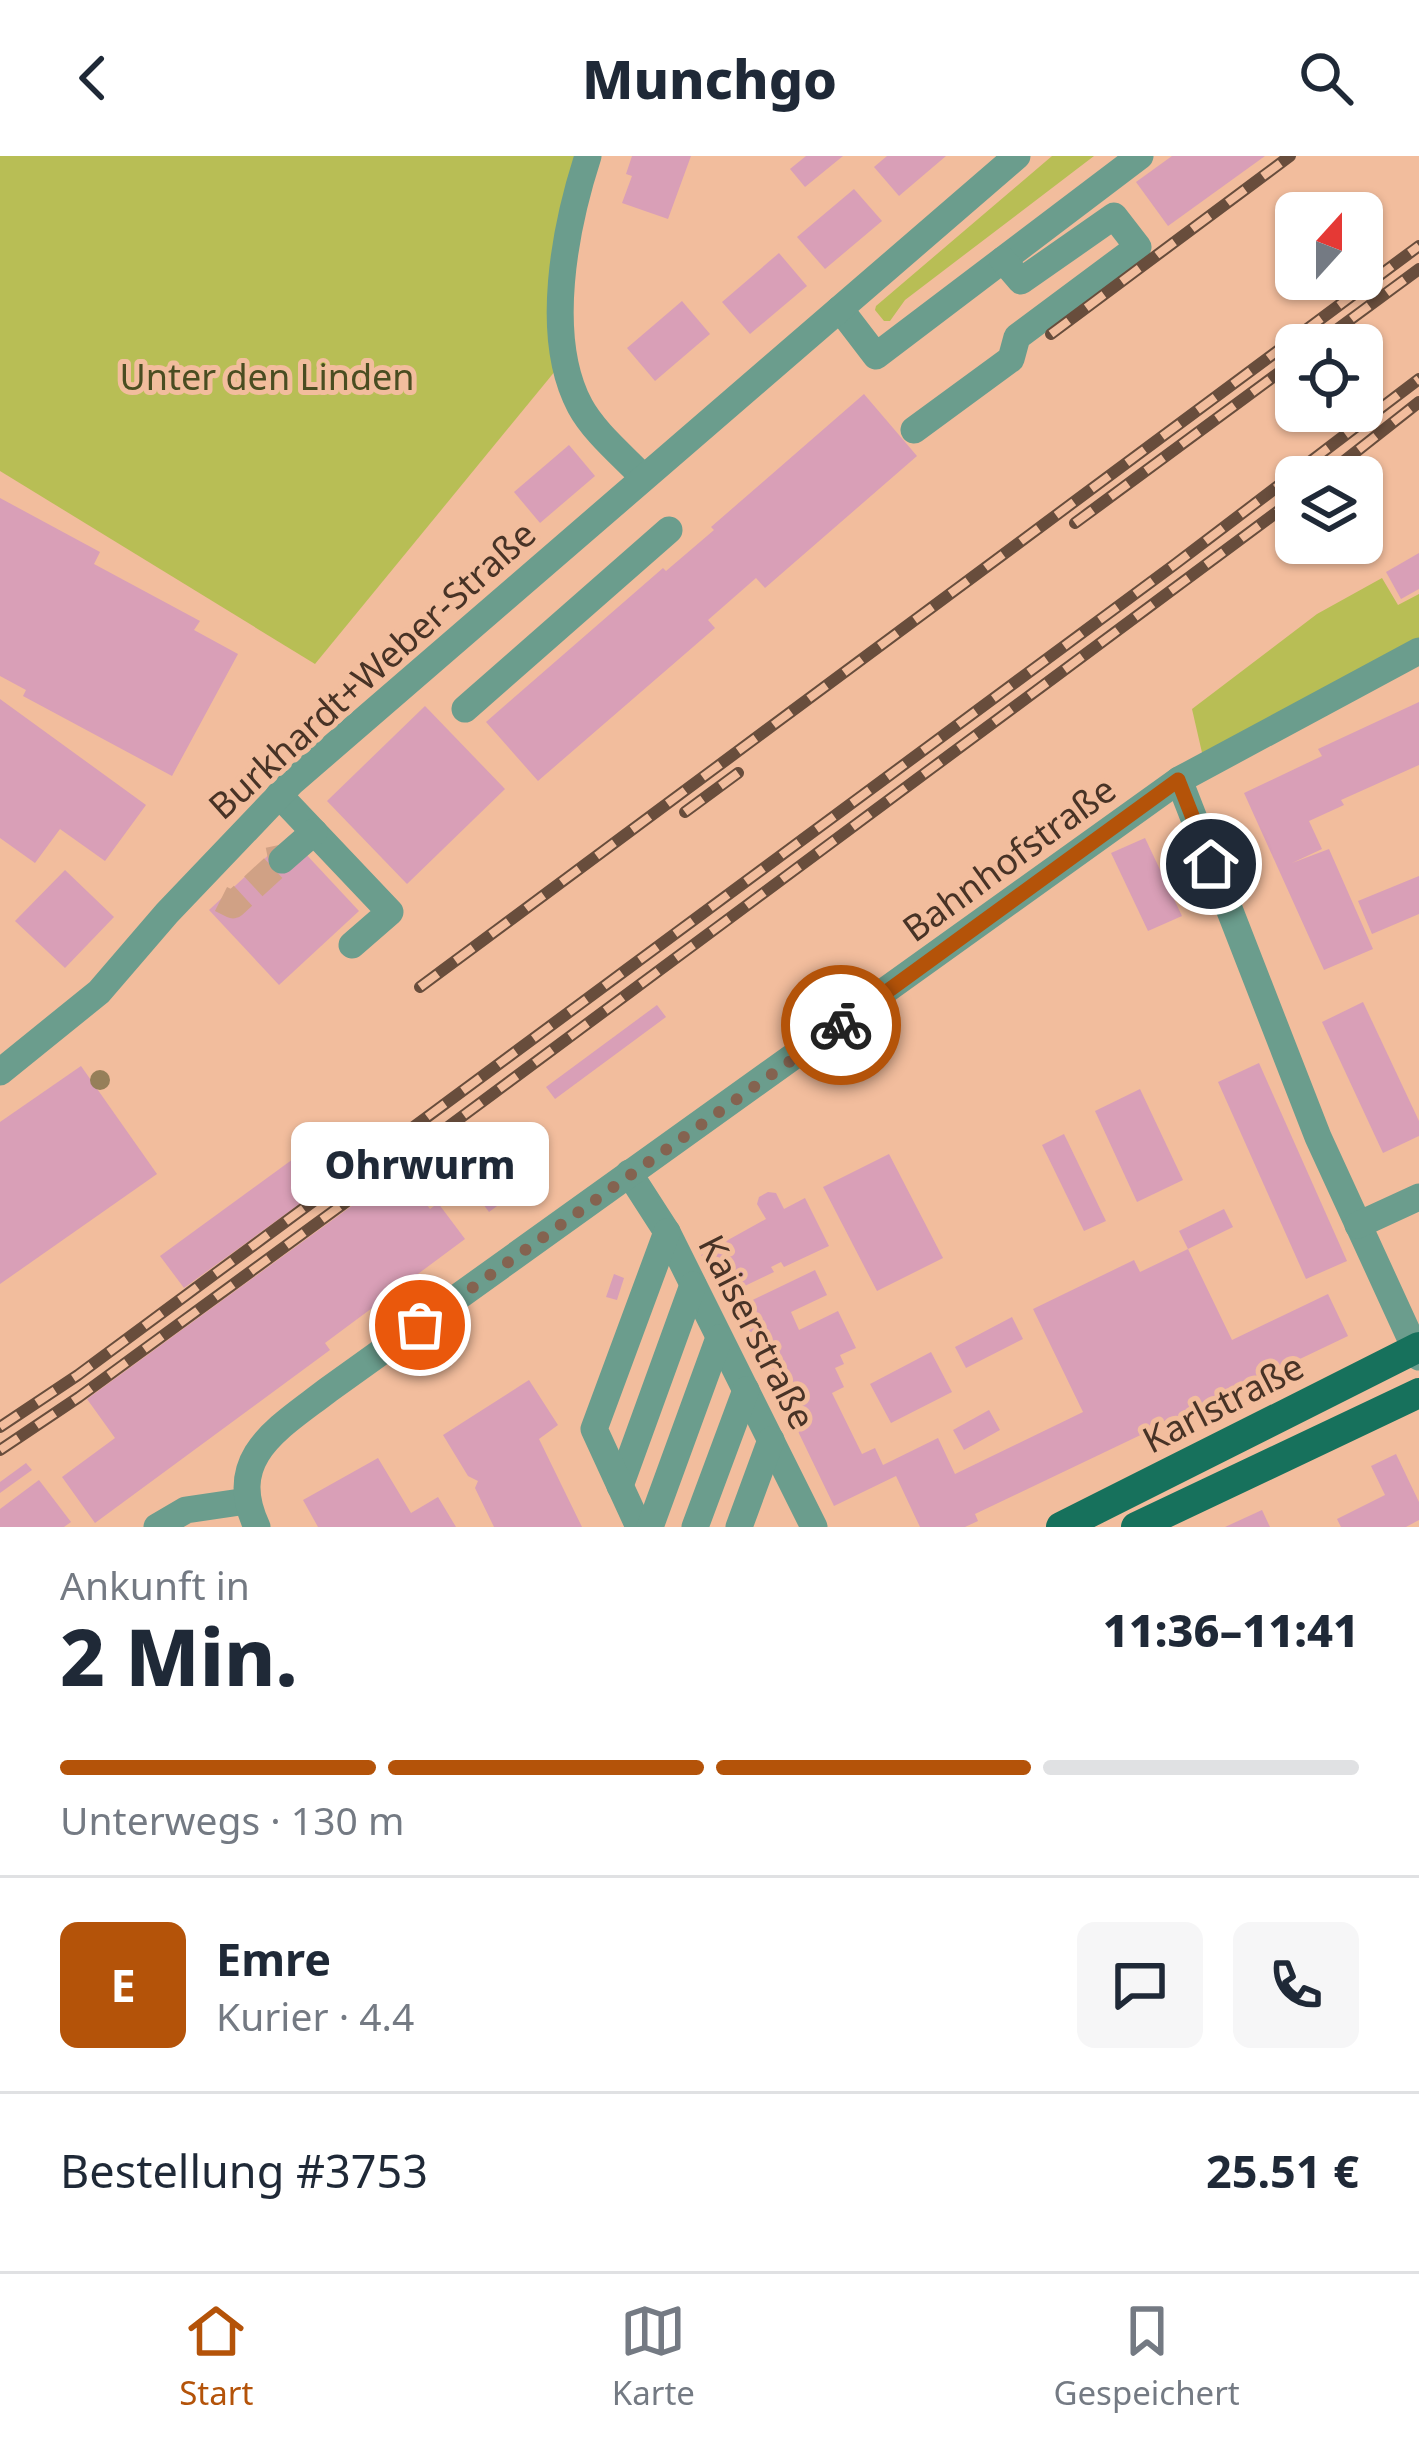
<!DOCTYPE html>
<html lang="de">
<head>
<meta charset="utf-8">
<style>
  :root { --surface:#fff; --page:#f6f6f7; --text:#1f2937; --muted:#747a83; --line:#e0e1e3; --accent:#b45309 }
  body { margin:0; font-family:"Noto Sans",sans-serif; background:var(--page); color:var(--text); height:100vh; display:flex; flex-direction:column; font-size:45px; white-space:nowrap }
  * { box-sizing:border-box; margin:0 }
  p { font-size:39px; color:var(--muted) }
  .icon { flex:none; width:66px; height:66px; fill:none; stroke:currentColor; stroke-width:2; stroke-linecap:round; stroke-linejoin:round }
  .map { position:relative; height:1371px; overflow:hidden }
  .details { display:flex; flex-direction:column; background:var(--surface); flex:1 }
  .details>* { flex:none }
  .needle { width:78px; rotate:21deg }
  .buttons { position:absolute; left:1275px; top:36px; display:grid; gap:24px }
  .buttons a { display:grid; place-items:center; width:108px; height:108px; border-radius:18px; background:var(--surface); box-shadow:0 3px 9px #0004; font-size:60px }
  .pin { position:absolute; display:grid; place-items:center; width:102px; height:102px; color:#fff; margin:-51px; border:6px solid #fff; border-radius:50%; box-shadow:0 3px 12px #0007 }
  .courier { position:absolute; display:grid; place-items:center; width:120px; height:120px; margin:-60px; border:9px solid #b45309; border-radius:50%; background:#fff; color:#222; box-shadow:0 3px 15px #0007 }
  .bubble { position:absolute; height:84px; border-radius:18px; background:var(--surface); box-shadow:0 3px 9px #0004; font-size:39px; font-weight:800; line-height:84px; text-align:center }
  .head em { font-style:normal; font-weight:800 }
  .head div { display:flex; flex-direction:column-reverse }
  .head { display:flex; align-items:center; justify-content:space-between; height:204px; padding:0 60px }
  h1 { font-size:78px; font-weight:800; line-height:90px }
  .bar { display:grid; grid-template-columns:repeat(4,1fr); gap:18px 12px; align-content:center; height:144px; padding:0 60px }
  .bar i { height:15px; border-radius:9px; background:var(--line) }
  .bar .selected { background:var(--accent) }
  .bar p { grid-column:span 4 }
  .line { display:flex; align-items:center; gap:30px; padding:0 60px; border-top:3px solid var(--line) }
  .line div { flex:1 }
  .round { display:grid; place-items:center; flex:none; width:126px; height:126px; border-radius:18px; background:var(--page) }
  header { display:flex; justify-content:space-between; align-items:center; height:156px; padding:0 60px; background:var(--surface); font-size:54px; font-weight:800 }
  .menu { display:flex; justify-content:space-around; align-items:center; height:168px; border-top:3px solid var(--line); background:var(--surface); font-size:33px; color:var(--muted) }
  .menu a { display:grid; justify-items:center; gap:6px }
  .menu .selected { color:var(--accent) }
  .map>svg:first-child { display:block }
  .green { fill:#b8be55 }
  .building { fill:#d99fb7 }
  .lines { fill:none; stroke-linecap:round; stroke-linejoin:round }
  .minor-tunnel { stroke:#d0a185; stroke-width:27; stroke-dasharray:27 14; stroke-linecap:butt }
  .minor { stroke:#6b9d8d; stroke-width:27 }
  .major { stroke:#17715c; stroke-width:30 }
  .rail-casing { stroke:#684d3c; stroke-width:12 }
  .rail { stroke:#f2bd9d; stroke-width:8; stroke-dasharray:22; stroke-linecap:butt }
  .tree { fill:#967f59 }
  .done { stroke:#846350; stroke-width:12; stroke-dasharray:0 21.6 }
  .route { stroke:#b45309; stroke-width:15 }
  .labels { text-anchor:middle; stroke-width:10; stroke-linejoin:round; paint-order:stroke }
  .park-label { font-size:36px; fill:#4a4d21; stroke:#f2bd9d }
  .street-label { font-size:36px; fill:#483326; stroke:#f2bd9d }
</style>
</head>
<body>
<header><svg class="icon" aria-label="back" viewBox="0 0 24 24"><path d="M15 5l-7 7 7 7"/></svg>Munchgo<svg class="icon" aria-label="search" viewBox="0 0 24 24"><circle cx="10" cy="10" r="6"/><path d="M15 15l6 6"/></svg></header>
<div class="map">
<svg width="1419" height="1371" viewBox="0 0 1419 1371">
  <rect width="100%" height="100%" fill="#f2bd9d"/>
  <g class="green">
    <path d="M0,0h586l-30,214 -241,294 -315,-193z"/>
    <path d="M1052,0h42l-189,144 -15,21h-6l-9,-11 1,-4z"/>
    <path d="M1382,422l16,27 21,-11v48l-216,115 -11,-48 125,-95z"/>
  </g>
  <g class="building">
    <path d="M632,0h59l-23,63 -46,-16 10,-27 -6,-2z"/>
    <path d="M806,0h37l-38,31 -15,-18z"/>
    <path d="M887,0h59l-47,40 -25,-29z"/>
    <path d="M1172,0h93l-97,70 -32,-44z"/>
    <path d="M854,33l28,32 -57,48 -28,-32z"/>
    <path d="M779,97l28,33 -57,48 -28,-32z"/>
    <path d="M682,145l28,33 -55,47 -28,-33z"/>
    <path d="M864,238l53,62 -152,132 -9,-10 -48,42 7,8 -177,153 -52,-59 177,-154 3,3 48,-41 -3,-3z"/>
    <path d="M569,289l26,31 -55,47 -26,-31z"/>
    <path d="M0,342l100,54 -6,12 106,57 -6,9 44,24 -66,122 -149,-80 3,-6 -26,-14z"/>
    <path d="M1419,397v36l-18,10 -15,-27z"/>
    <path d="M0,543l146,106 -41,56 -45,-32 -25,34 -35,-25z"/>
    <path d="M1419,546v63l-78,35 3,5 -35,16 13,28 -30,14 37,-14 44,100 -49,21 -80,-177 78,-37 -4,-7z"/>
    <path d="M425,550l80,83 -98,95 -80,-83z"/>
    <path d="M289,680l70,75 -80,74 -70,-75z"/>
    <path d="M1145,682l37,78 -34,15 -37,-78z"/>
    <path d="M65,714l49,47 -49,51 -50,-47z"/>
    <path d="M1419,720v38l-47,20 -14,-33z"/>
    <path d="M1363,846l56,119v15l-36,17 -61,-131z"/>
    <path d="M657,849l9,12 -111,82 -9,-12z"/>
    <path d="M1259,907l88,198 -41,18 -88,-197z"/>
    <path d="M81,910l76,108 -157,110v-162z"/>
    <path d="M1140,933l43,91 -46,22 -42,-91z"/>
    <path d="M1064,978l42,87 -22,10 -42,-86z"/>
    <path d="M515,988l24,31 -50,37 -23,-31z"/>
    <path d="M304,995l23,33 -143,104 -24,-32z"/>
    <path d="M889,998l54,104 -66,33 -54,-104z"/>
    <path d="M401,1014l29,39 8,-6 27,36 -140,104 5,7 -235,173 -33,-46 53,-39 -28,-39z"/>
    <path d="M768,1036l8,1 8,16 21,-11 24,48 -45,21 -3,-5 -10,5 3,5 -48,23 -25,-40 65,-36 -9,-15 2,-7z"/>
    <path d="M1224,1053l9,18 -45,22 -9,-18z"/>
    <path d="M1188,1093l44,91 96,-46 20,42 -373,178 3,7 -13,6h-45l-24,-51 -62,30 -96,-199 77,-37 12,25 -36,17 8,18 39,-19 18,37 -16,7 4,9 -9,4 9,19 -12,6 30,61 13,-6 8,17 55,-27 17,36 128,-62 -50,-103 101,-49 6,12z"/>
    <path d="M614,1118l10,4 -7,22 -11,-3z"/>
    <path d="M1012,1161l11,22 -57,29 -11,-21z"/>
    <path d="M931,1196l21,40 -61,31 -21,-39z"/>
    <path d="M529,1224l29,45 -19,14 43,88h-88l-19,-39 3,-7 -10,-5 -25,-41z"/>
    <path d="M989,1254l11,20 -36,20 -11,-20z"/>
    <path d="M1396,1298l23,48v18l-13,7h-65l-4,-8 48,-24 -14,-29z"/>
    <path d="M378,1302l33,55 27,-16 18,30h-138l-15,-27z"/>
    <path d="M26,1307l6,7 -32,23v-11z"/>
    <path d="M39,1324l32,42 -7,5h-64v-18z"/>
    <path d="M1262,1354l8,17h-45z"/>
  </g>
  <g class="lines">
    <path class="minor-tunnel" d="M221,743l12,6 49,-45 -3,-15"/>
    <g class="minor">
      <path d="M588,0c-23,71 -45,181 -8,250 14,26 42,49 62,70"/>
      <path d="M840,153l36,47 264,-200"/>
      <path d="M914,274l97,-71 6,-22 121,-90 -24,-31 -93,65 -18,-21"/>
      <path d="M465,553l204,-179"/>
      <path d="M1179,624l139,357 101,220"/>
      <path d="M279,639l111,117 -38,33"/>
      <path d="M282,704l32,-28"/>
      <path d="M0,916l99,-80 68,-79 125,-131 725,-626"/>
      <path d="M629,1017l38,59 147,295"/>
      <path d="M1358,1069l61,-28"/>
      <path d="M620,1330l73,-201"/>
      <path d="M157,1371l29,-17 61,-9"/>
      <path d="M257,1371c-33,-70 22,-99 71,-137l851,-610 240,-129"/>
      <path d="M639,1371l-45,-98 73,-197"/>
      <path d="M650,1371l69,-189"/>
      <path d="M695,1371l51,-137"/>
      <path d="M739,1371l32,-87"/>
    </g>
    <g class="major">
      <path d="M1061,1371l358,-180"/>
      <path d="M1136,1371l283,-134"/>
    </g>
    <g class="rail-casing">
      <g id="rail">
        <path d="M1051,178l239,-178"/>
        <path d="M1316,189l103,-76"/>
        <path d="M1324,321l95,-75"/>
        <path d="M1075,367l221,-163"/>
        <path d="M685,656l53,-39"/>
        <path d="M420,831l999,-741"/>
        <path d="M0,1271l78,-52 1096,-810 245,-186"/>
        <path d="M0,1294l79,-53 334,-244 883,-655"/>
      </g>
    </g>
    <use href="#rail" class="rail"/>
  </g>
  <circle class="tree" cx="100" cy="924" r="10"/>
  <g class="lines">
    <path class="done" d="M420,1169l421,-300"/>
    <path class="route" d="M841,869l337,-245 33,84"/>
  </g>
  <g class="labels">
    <g class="park-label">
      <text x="267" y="234">Unter den Linden</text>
    </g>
    <g class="street-label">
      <text transform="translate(372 514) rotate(-42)" y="13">Burkhardt+Weber-Straße</text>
      <text transform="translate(1009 703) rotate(-36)" y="13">Bahnhofstraße</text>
      <text transform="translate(757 1176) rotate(63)" y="13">Kaiserstraße</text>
      <text transform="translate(1223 1247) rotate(-27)" y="13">Karlstraße</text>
    </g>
  </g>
</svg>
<div class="buttons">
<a><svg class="needle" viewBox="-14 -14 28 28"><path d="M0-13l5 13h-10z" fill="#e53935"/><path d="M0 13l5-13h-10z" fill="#747a83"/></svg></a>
<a><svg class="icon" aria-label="locate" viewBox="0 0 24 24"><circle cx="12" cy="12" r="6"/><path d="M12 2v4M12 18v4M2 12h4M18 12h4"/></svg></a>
<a><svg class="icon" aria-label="layers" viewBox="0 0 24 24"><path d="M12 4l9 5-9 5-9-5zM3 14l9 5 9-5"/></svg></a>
</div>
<div class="pin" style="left:420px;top:1169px;background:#ea580c"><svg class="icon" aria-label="bag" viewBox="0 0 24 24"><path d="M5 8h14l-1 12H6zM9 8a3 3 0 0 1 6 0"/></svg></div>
<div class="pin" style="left:1211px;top:708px;background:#1f2937"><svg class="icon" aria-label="home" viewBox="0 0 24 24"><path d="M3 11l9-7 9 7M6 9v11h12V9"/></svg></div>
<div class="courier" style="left:841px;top:869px"><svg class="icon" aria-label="bike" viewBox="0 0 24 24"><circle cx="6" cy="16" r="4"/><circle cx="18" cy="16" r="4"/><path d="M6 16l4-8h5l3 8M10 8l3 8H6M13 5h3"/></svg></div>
<div class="bubble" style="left:291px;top:966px;width:258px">Ohrwurm</div>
</div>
<section class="details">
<div class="head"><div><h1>2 Min.</h1><p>Ankunft in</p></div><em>11:36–11:41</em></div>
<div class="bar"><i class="selected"></i><i class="selected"></i><i class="selected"></i><i></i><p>Unterwegs · 130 m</p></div>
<div class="line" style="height:216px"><b class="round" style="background:var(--accent);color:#fff">E</b><div><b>Emre</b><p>Kurier · 4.4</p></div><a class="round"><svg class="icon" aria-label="chat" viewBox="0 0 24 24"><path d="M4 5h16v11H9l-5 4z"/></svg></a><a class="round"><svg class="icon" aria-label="phone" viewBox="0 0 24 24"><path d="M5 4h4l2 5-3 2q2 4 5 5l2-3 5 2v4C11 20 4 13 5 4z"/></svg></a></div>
<div class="line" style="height:156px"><div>Bestellung #3753</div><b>25.51 €</b></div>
</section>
<nav class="menu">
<a class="selected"><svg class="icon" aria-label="home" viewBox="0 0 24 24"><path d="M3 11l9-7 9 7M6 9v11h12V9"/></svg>Start</a>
<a><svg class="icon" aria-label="map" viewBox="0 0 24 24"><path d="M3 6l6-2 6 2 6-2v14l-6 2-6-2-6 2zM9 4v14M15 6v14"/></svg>Karte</a>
<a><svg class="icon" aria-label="saved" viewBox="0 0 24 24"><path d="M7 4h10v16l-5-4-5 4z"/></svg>Gespeichert</a>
</nav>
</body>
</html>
